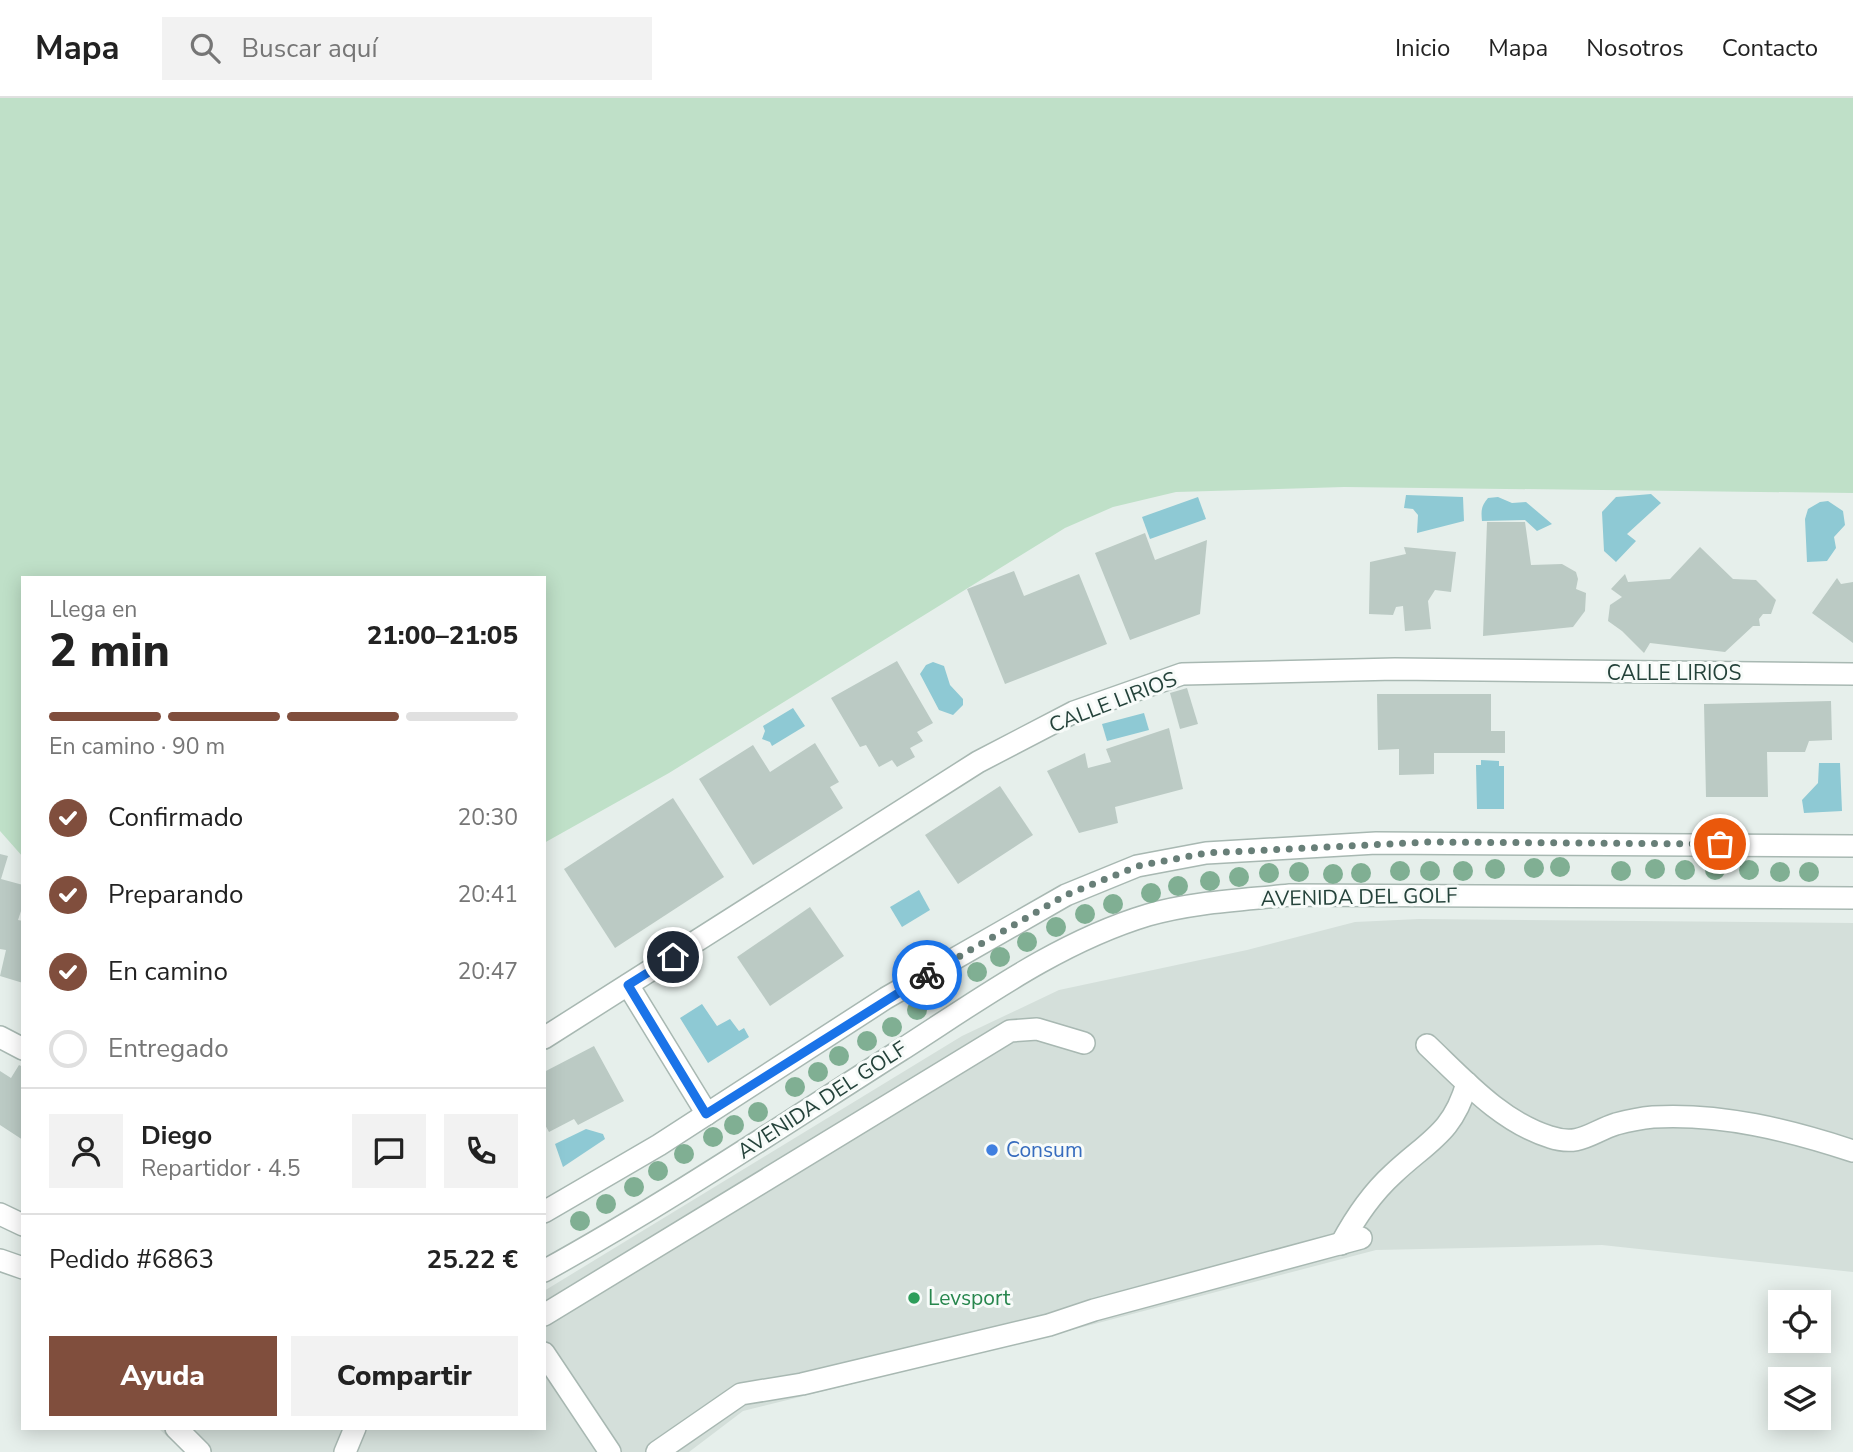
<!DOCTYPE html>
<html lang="es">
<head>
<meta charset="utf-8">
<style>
  :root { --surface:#fff; --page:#f2f2f2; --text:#222; --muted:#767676; --line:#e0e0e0; --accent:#804e3d }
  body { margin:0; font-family:"Nunito Sans",sans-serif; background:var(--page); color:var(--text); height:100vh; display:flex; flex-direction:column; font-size:26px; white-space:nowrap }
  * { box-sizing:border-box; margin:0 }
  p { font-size:23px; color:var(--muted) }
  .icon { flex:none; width:38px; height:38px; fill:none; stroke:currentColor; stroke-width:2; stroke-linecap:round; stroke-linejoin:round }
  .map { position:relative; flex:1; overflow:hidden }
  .side { position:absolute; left:21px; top:478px; width:525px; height:854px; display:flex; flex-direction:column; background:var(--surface); border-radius:0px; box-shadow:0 4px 18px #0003 }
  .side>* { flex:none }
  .buttons { position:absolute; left:1768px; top:1192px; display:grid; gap:14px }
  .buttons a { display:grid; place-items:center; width:63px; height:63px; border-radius:0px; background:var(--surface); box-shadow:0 4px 18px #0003; font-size:35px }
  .pin { position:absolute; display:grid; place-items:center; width:60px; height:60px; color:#fff; margin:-30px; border:4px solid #fff; border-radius:50%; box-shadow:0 2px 7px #0007 }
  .courier { position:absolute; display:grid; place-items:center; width:70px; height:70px; margin:-35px; border:5px solid #1a73e8; border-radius:50%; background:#fff; color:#222; box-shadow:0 2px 9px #0007 }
  .head em { font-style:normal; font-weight:800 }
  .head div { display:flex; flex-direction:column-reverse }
  .head { display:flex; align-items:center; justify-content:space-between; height:119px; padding:0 28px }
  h1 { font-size:46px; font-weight:800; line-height:52px }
  .bar { display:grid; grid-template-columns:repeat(4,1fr); gap:10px 7px; align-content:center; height:84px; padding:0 28px }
  .bar i { height:9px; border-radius:5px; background:var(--line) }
  .bar .active { background:var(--accent) }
  .bar p { grid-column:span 4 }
  .line { display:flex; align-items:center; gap:18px; padding:0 28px; border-top:2px solid var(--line) }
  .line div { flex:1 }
  .round { display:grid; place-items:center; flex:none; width:74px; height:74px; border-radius:0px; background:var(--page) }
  ol { padding:0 28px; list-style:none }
  li { display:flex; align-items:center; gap:21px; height:77px }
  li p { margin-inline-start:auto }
  li .icon { padding:7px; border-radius:50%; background:var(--accent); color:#fff; stroke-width:4 }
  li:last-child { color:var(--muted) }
  li i { width:38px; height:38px; border:4px solid var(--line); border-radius:50% }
  .cta { display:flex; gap:14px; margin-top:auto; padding:14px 28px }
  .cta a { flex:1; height:80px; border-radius:0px; background:var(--accent); color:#fff; font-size:28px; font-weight:800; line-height:80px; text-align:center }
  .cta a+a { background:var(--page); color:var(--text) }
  header { display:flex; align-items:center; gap:42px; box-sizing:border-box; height:98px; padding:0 35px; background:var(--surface); border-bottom:2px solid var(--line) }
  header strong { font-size:33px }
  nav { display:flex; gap:38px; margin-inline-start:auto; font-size:24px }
  .search { width:490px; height:63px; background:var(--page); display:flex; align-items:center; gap:18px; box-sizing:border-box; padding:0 24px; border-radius:0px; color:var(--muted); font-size:26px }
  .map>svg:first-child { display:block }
  .built { fill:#d4dfda }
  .green { fill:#bfe0c8 }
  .water { fill:#8ec9d4 }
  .building { fill:#bbcac4 }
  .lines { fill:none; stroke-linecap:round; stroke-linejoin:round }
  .minor-casing { stroke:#a8b8b2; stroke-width:24 }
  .minor { stroke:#fff; stroke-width:21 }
  .tree { fill:#80af93 }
  .done { stroke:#687f78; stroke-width:7; stroke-dasharray:0 12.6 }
  .route { stroke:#1a73e8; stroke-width:9 }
  .shop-dot { fill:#3f7fe0; stroke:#f7fbf9; stroke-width:2.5 }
  .leisure-dot { fill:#2e9e5b; stroke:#f7fbf9; stroke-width:2.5 }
  .labels { text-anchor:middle; stroke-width:6; stroke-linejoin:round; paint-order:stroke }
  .street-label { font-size:21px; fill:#24423a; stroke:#f7fbf9 }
  .shop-label { font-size:21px; fill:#366cbe; stroke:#f7fbf9; text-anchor:start }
  .leisure-label { font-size:21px; fill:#27864d; stroke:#f7fbf9; text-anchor:start }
</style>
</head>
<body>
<header>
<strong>Mapa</strong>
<div class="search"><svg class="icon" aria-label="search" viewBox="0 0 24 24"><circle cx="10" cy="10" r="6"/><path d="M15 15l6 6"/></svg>Buscar aquí</div>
<nav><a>Inicio</a><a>Mapa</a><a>Nosotros</a><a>Contacto</a></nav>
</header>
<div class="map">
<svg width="1853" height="1354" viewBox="0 0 1853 1354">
  <rect width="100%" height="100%" fill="#e6efeb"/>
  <path class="built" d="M1419,821l434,4v349l-251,-27 -226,5 -316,83 -317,78 -54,41h-505l-26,-24h386v-137l418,-255 97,-46 188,-40 108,-28z"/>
  <path class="green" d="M0,0h1853v395l-509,-6 -168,5 -63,15 -48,21 -396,245 -125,70v-265h-521v279l-23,-26z"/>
  <g class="water">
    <path d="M1651,396l10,9 -34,31 9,7 -20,21 -12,-11 -2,-39 14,-15z"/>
    <path d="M1406,397l57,2 1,24 -47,12 1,-18 -5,-6 -9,-1z"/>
    <path d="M1198,399l8,22 -56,20 -8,-22z"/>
    <path d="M1498,399l14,6 14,-1 26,22 -15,7 -12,-11 -43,1c-1,-10 -1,-15 6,-23z"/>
    <path d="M1828,403l15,10 2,14 -11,12 2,11 -9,13 -20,1 -2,-43 3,-10 12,-7z"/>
    <path d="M933,564l11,4 6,19 13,14v6l-10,10 -14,-5 -19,-36 6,-9z"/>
    <path d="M793,610l12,18 -33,20 -2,-4 -8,-3 3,-8 -2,-5z"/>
    <path d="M1144,615l5,17 -42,11 -5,-17z"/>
    <path d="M1481,662l18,1v5h5v43h-27l-1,-44h5z"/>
    <path d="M1819,665h21l2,48 -38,2 -2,-13 16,-17z"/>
    <path d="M919,792l11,20 -28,17 -12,-20z"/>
    <path d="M702,906l15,22 13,-7 9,12 5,-3 5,9 -41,26 -28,-45z"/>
    <path d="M586,1031l17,5 2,5 -42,28 -8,-23z"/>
  </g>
  <g class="building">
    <path d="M1487,424h38l6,43 31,-1 14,8 2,7 -2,10 10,4 -1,18 -12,16 -90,9z"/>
    <path d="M1145,435l10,27 52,-20 -7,74 -70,26 -35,-87z"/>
    <path d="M1404,449l52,5 -5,40 -16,-2 -7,11 3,28 -26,2 -2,-25 -7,1 -3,8 -24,-1 1,-52 36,-8z"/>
    <path d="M1700,449l33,32 23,1 20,20 -5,14h-8l-4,5 1,7h-7l-28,26 -75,-9 -6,10 -22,-22 -14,-10 2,-16 12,-8 -11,-8 14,-15 3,8 42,-3z"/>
    <path d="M1014,473l10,25 55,-22 28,70 -102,40 -38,-95z"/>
    <path d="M1837,480l4,6 12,-2v61l-41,-30z"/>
    <path d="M897,563l36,62 -16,9 6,9 -13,7 5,9 -18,10 -5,-7 -13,7 -13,-22 -6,2 -29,-49z"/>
    <path d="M1187,590l11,36 -18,5 -10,-36z"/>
    <path d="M1377,596h114v37h14v22h-71v21l-35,1v-26l-21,1z"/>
    <path d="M1831,603l1,39 -23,1 -4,11h-38l1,45h-62l-2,-93z"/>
    <path d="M1169,630l14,61 -68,18 3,16 -39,10 -32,-62 38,-18 3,15 23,-6 -5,-13z"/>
    <path d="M815,645l24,39 -9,5 13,21 -90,57 -54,-86 54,-34 17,27z"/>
    <path d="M1000,688l33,49 -75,49 -33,-49z"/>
    <path d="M673,700l51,79 -109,71 -51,-79z"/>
    <path d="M0,756l8,2 -7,23 22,6v20l-5,15 5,1v62l-23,-7 6,-26 -6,-1z"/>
    <path d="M810,809l34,49 -74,50 -33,-49z"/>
    <path d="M594,948l30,55 -46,24 -4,-6 -25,13 -5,-9v-51z"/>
    <path d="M19,967l4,2v73l-23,-15v-54l11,7z"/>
  </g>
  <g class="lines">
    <g class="minor-casing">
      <g id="minor">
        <path d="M628,887l79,129"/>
        <path d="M0,939l23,12"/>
        <path d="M544,940l434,-276 96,-50 108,-38 213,-5 458,5"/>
        <path d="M1427,947c36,34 74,77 123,92 30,10 41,-5 66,-13 11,-3 26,-6 37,-7 68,-4 136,13 200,34"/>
        <path d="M544,1114l115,-67 227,-147 180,-103 71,-29 69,-13 170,-10 477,3"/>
        <path d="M0,1116l23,11"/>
        <path d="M1341,1146c14,-26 30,-50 52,-70 35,-33 60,-41 74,-91"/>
        <path d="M0,1162l23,8"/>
        <path d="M544,1173c123,-68 239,-146 357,-221 78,-50 157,-108 247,-135 45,-13 95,-15 142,-20l563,3"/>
        <path d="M544,1217l466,-284 27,-2 47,14"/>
        <path d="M544,1255l66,99"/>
        <path d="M176,1330l24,24"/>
        <path d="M345,1354l10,-24"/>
        <path d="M657,1354l84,-58 61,-10 247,-59 45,-15 267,-72"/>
      </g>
    </g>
    <use href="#minor" class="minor"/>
  </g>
  <g class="tree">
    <circle cx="1560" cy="769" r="10"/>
    <circle cx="1534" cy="770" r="10"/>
    <circle cx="1495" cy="771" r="10"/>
    <circle cx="1655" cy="771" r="10"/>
    <circle cx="1685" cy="772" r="10"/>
    <circle cx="1715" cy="772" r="10"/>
    <circle cx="1749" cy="772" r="10"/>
    <circle cx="1400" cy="773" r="10"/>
    <circle cx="1430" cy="773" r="10"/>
    <circle cx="1463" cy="773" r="10"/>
    <circle cx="1621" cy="773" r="10"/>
    <circle cx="1299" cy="774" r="10"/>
    <circle cx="1780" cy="774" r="10"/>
    <circle cx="1809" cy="774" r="10"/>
    <circle cx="1269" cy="775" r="10"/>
    <circle cx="1361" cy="775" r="10"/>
    <circle cx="1333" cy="776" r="10"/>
    <circle cx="1239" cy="779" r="10"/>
    <circle cx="1210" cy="783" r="10"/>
    <circle cx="1178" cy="788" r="10"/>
    <circle cx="1151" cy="795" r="10"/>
    <circle cx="1113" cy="806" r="10"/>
    <circle cx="1085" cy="816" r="10"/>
    <circle cx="1056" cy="829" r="10"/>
    <circle cx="1027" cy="844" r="10"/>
    <circle cx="1000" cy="859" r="10"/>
    <circle cx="977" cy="874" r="10"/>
    <circle cx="943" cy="896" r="10"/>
    <circle cx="917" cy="912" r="10"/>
    <circle cx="892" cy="929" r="10"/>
    <circle cx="867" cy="943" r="10"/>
    <circle cx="839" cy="958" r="10"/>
    <circle cx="818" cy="974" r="10"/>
    <circle cx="795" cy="989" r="10"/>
    <circle cx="758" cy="1014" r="10"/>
    <circle cx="734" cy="1027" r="10"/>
    <circle cx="713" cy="1039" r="10"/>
    <circle cx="684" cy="1056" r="10"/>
    <circle cx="658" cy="1073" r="10"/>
    <circle cx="634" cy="1089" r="10"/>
    <circle cx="606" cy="1106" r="10"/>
    <circle cx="580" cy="1123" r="10"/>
  </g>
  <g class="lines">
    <path class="done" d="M927,877l139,-80 72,-29 68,-13 223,-11 291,2"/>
    <path class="route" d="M673,859l-45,28 78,129 221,-139"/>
  </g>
  <circle class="shop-dot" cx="992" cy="1052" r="7"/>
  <circle class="leisure-dot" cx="914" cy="1200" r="7"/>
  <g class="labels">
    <g class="street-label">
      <text x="1674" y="582">CALLE LIRIOS</text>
      <text transform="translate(1113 604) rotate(-21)" y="7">CALLE LIRIOS</text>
      <text transform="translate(1359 799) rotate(-1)" y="7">AVENIDA DEL GOLF</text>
      <text transform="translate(822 1002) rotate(-33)" y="7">AVENIDA DEL GOLF</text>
    </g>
    <g class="shop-label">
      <text x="1006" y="1059">Consum</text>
    </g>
    <g class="leisure-label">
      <text x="928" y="1207">Levsport</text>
    </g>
  </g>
</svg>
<div class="buttons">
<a><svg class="icon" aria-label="locate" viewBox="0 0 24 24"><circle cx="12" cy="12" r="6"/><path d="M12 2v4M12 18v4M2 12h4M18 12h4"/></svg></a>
<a><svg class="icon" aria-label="layers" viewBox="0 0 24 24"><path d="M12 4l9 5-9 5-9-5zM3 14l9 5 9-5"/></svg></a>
</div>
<div class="pin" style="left:1720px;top:746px;background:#ea580c"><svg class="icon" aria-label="bag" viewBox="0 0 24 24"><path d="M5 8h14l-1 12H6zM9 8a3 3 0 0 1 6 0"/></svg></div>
<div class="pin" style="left:673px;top:859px;background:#1f2937"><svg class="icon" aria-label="home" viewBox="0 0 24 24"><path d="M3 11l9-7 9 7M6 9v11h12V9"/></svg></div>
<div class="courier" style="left:927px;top:877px"><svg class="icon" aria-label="bike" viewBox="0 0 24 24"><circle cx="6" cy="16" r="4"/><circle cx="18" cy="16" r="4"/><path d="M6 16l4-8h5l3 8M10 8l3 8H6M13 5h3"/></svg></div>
<section class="side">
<div class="head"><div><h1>2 min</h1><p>Llega en</p></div><em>21:00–21:05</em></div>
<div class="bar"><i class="active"></i><i class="active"></i><i class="active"></i><i></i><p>En camino · 90 m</p></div>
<ol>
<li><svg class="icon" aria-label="check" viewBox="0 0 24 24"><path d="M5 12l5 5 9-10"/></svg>Confirmado<p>20:30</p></li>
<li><svg class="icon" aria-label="check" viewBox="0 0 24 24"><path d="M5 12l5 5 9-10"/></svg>Preparando<p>20:41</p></li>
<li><svg class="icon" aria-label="check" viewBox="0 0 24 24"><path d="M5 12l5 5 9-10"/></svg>En camino<p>20:47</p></li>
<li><i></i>Entregado</li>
</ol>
<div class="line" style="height:126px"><a class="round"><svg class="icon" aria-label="person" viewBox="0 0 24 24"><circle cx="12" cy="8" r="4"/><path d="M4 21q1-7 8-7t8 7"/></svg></a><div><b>Diego</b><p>Repartidor · 4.5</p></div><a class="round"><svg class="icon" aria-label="chat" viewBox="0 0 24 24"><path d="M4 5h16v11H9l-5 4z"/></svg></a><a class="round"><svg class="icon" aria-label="phone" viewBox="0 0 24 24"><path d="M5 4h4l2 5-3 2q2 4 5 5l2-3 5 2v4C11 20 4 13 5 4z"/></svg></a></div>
<div class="line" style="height:91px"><div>Pedido #6863</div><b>25.22 €</b></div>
<div class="cta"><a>Ayuda</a><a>Compartir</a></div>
</section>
</div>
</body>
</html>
